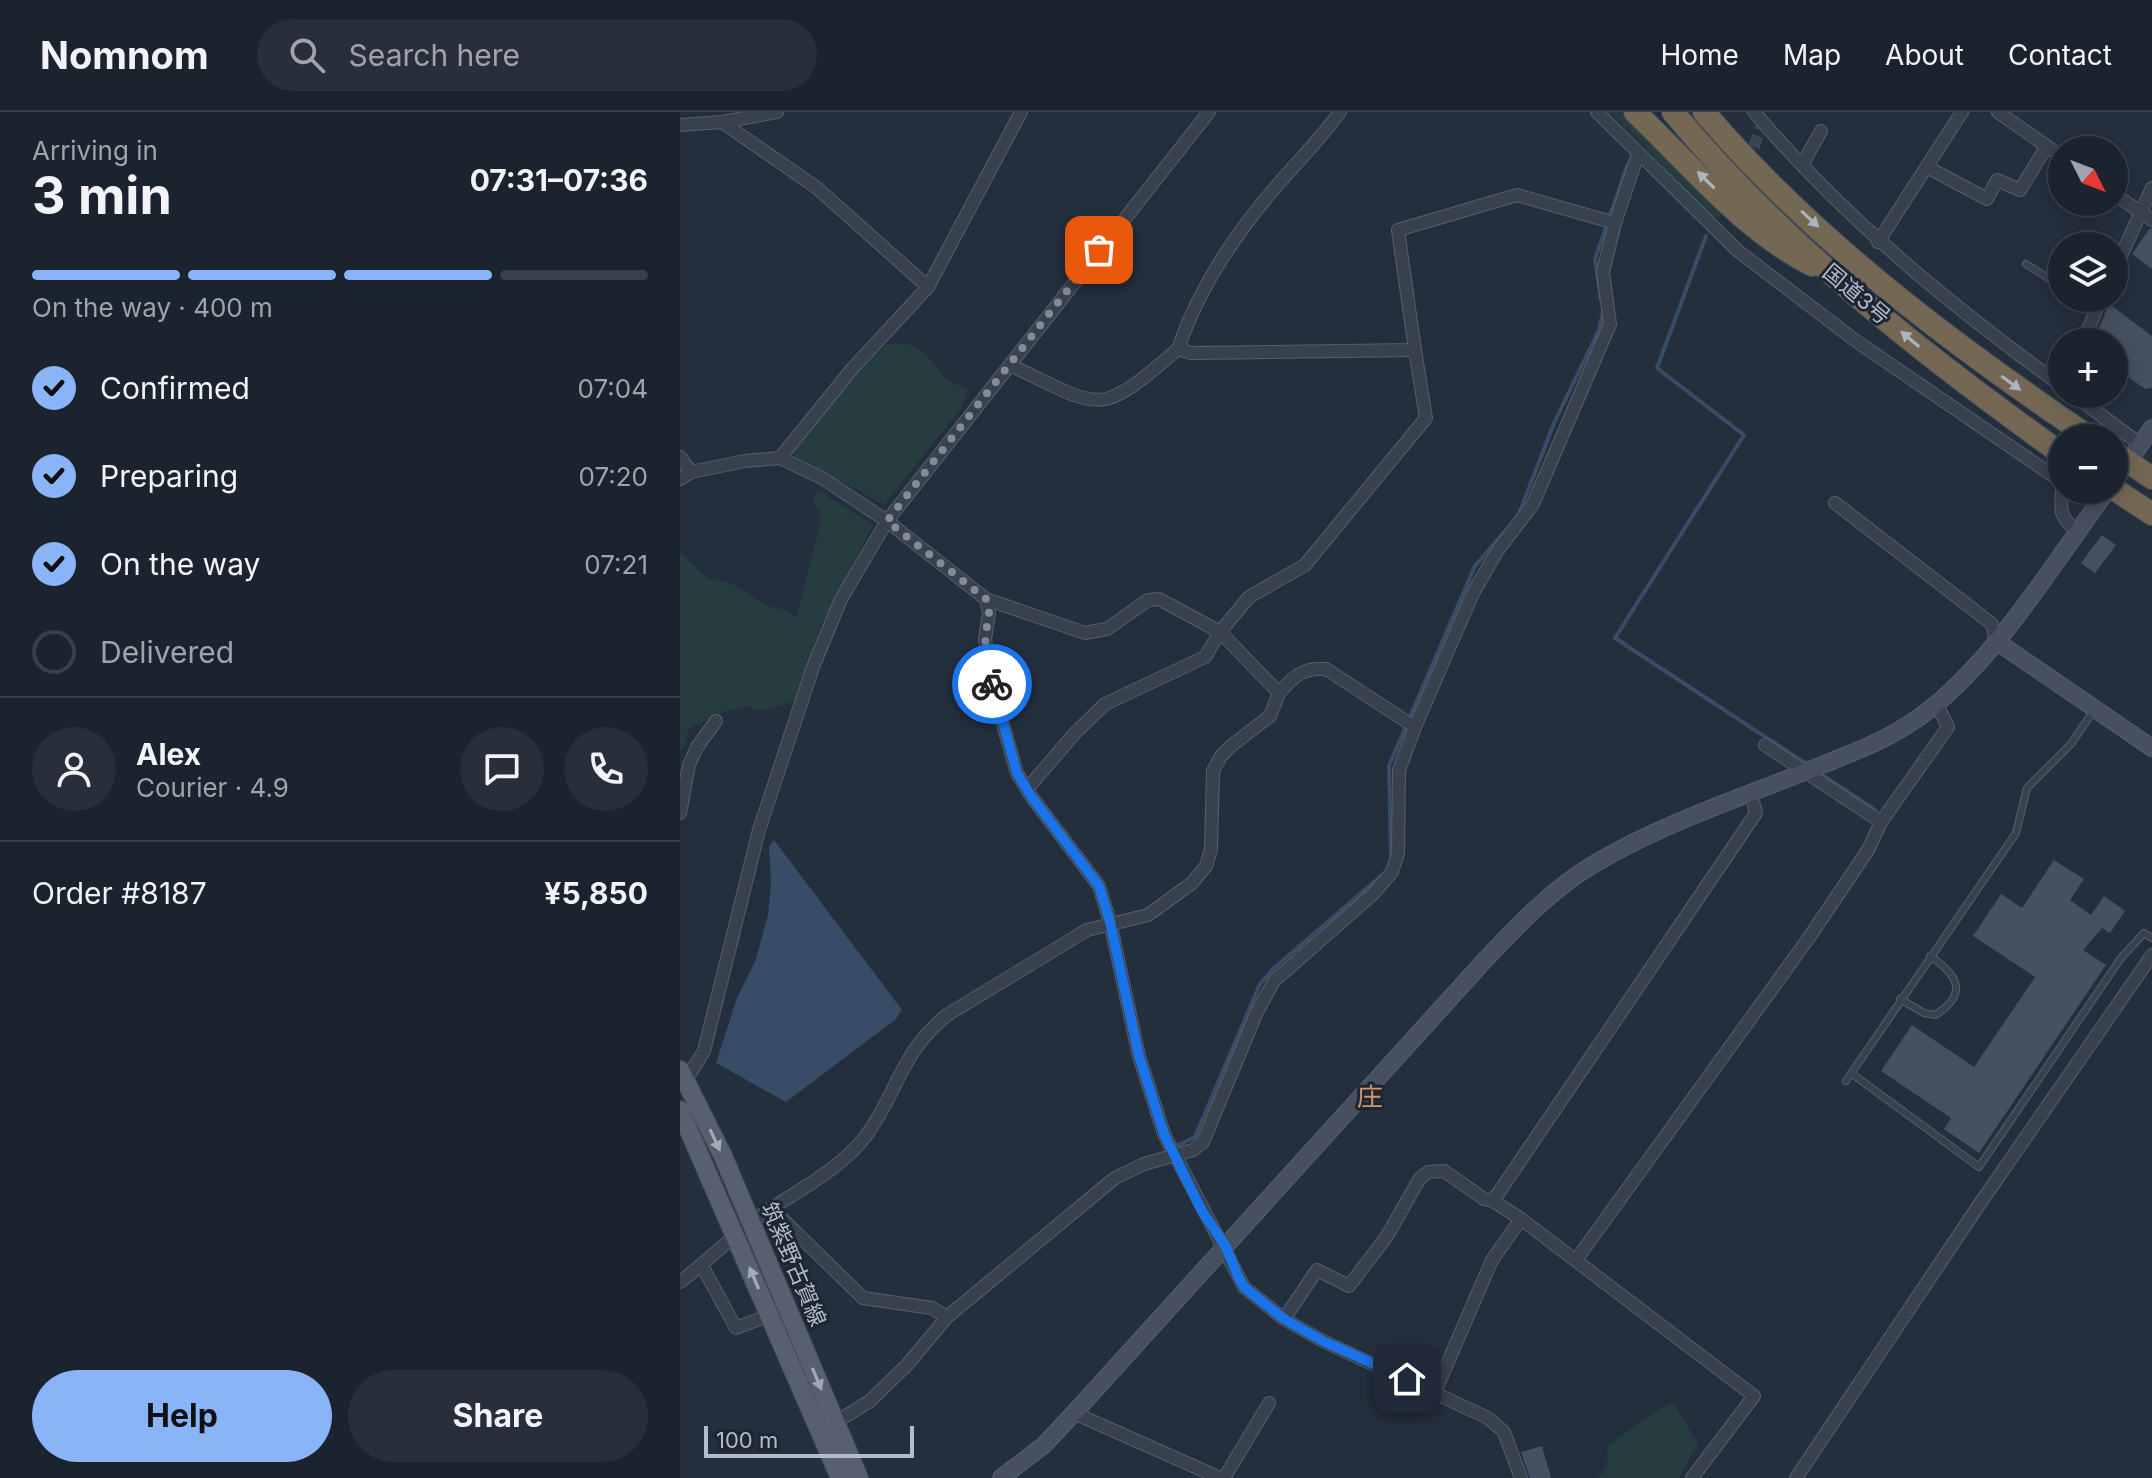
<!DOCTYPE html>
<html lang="en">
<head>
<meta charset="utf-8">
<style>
  :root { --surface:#1b232e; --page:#282f3a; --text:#f1f3f6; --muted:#a0a4aa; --line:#39404a; --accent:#8ab4f8 }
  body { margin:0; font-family:Inter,"Noto Sans JP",sans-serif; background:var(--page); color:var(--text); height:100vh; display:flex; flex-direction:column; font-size:30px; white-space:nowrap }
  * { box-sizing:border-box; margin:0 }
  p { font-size:26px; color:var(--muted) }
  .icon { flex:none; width:44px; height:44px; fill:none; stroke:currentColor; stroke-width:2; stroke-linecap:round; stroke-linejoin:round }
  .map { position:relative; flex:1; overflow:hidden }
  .details { display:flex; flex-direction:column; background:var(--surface); width:680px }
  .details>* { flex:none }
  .needle { width:52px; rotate:132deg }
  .buttons { position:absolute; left:1368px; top:24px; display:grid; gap:16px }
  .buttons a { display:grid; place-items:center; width:80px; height:80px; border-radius:50%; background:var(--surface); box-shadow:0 4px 20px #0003,0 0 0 2px var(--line); font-size:40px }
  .scale { position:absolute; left:24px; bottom:20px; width:210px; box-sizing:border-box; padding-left:8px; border:4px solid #b4bcc9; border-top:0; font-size:22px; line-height:28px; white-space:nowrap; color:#b4bcc9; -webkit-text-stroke:6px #1d2633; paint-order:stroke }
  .pin { position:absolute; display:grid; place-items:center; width:68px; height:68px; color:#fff; margin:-34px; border-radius:16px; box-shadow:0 4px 12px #0006 }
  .courier { position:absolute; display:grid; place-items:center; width:80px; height:80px; margin:-40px; border:6px solid #1a73e8; border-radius:50%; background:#fff; color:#222; box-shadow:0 2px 10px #0007 }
  .overview em { font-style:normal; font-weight:700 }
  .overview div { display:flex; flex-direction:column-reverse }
  .overview { display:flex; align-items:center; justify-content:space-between; height:136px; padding:0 32px }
  h1 { font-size:52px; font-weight:700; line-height:60px }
  .bar { display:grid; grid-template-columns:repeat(4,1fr); gap:12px 8px; align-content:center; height:96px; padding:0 32px }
  .bar i { height:10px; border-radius:6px; background:var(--line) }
  .bar .on { background:var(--accent) }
  .bar p { grid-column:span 4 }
  .line { display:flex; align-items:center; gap:20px; padding:0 32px; border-top:2px solid var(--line) }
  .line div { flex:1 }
  .round { display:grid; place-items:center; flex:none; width:84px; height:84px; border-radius:42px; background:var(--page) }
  ol { padding:0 32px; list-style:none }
  li { display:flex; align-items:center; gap:24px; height:88px }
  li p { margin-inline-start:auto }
  li .icon { padding:8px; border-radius:50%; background:var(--accent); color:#111; stroke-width:4 }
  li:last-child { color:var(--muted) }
  li i { width:44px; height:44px; border:4px solid var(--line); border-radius:50% }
  .action { display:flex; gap:16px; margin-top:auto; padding:16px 32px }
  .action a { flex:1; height:92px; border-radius:48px; background:var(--accent); color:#111; font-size:32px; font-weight:700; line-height:92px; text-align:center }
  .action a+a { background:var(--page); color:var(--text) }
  header { display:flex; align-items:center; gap:48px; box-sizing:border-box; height:112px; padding:0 40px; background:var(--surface); border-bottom:2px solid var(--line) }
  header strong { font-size:38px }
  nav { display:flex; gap:44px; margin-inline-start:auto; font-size:28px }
  .search { width:560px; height:72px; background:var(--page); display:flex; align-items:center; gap:20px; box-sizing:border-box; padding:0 28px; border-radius:44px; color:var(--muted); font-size:30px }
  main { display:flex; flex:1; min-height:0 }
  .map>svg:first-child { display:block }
  .green { fill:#263c3f }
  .water { fill:#394c67 }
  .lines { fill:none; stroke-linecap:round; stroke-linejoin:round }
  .stream { stroke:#394c67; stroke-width:4 }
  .building { fill:#455162 }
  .street-tunnel { stroke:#3a4453; stroke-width:12; stroke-dasharray:12 6; stroke-linecap:butt }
  .lane-casing { stroke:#565f6c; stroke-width:8 }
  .street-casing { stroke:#565f6c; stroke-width:14 }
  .secondary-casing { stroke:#565f6c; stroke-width:18 }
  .primary-casing { stroke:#414a57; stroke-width:20 }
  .highway-casing { stroke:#434c59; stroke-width:24 }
  .lane { stroke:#38414e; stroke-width:6 }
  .street { stroke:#38414e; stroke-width:12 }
  .secondary { stroke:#465061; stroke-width:16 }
  .primary { stroke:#56606e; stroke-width:18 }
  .highway { stroke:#746855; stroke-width:22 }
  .oneway { fill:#aeb4bd }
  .oneway2 { fill:#a1aab7 }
  .done { stroke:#828b98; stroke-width:8; stroke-dasharray:0 14.4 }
  .route { stroke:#1a73e8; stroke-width:10 }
  .labels { text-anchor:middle; stroke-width:6; stroke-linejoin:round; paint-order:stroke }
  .street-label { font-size:22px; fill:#b4bcc9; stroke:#1d2633 }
  .quarter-label { font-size:26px; fill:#d59563; stroke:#1d2633 }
</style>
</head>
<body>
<header>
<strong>Nomnom</strong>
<div class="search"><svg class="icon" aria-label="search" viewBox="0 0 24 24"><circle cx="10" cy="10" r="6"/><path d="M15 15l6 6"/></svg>Search here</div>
<nav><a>Home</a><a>Map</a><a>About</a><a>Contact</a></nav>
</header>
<main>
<section class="details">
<div class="overview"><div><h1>3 min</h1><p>Arriving in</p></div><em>07:31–07:36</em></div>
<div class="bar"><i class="on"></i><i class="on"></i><i class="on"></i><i></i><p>On the way · 400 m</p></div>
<ol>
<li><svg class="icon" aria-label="check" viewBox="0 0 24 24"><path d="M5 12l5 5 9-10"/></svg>Confirmed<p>07:04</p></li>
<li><svg class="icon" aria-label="check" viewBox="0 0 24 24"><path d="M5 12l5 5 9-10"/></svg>Preparing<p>07:20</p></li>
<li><svg class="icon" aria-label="check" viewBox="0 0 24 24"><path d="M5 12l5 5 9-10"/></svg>On the way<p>07:21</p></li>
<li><i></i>Delivered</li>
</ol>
<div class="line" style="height:144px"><a class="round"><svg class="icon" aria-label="person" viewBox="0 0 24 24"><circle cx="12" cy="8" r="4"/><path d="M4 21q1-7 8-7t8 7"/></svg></a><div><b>Alex</b><p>Courier · 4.9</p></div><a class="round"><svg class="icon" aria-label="chat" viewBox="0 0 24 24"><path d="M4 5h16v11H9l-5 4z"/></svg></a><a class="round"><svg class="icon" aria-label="phone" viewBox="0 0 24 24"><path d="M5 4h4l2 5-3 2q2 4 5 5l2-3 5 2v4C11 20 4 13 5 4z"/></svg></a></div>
<div class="line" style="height:104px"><div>Order #8187</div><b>¥5,850</b></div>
<div class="action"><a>Help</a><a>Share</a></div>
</section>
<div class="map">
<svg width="1472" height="1366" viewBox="0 0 1472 1366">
  <rect width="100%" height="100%" fill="#242f3e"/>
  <g class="green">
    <path d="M928,0h17l98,98 -4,9 -12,-4 -76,-83z"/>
    <path d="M226,231l18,9 24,29 21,8 -8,19 -77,97 -35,-20 -53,-24 -4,-9 44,-56 50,-52z"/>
    <path d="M138,378l55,35 -53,103 -25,73 -33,10 -17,-5 -19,5 -38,18 -2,15 -6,7v-198l28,26 21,3 38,24 19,4 10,7 24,-91v-13l-8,-11z"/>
    <path d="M993,1291l25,40 -19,35h-81l9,-12 1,-20 40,-30z"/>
  </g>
  <path class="water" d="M94,728l128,170 -7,10 -109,82 -70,-39 21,-65 19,-39 12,-44 3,-32 -2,-36z"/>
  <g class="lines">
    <g class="stream">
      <path d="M1026,124l-49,132 87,67 -129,203 193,127"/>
      <path d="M921,188l-6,-41 33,-95"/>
      <path d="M839,402l35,-91 45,-93 4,-18"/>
      <path d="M1139,661l56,37"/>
      <path d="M711,748l-2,-94 86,-200 31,-36"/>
      <path d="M499,1033l16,-8 65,-153 13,-15 109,-94"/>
    </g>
  </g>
  <g class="building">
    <path d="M1470,116l2,1v40l-20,-15z"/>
    <path d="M1429,192l43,32v52l-7,1 -31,-22v-25h-21z"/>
    <path d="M1422,423l14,10 -21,28 -14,-10z"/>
    <path d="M1374,748l30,19 -14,21 21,15 13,-19 21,15 -15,22 -8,-5 -19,22 23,15 -127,188 -35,-24 7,-11 -70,-47 31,-46 62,42 61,-90 -62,-41 28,-42 21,14z"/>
    <path d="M862,1334l9,32h-21l-9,-26z"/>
  </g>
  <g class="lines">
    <path class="street-tunnel" d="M1067,52l16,-41"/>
    <g class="lane-casing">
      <g id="lane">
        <path d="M1346,152l36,23"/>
        <path d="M1399,186l17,11"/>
        <path d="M1220,887l24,14 11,2c34,-21 23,-40 -5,-59"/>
        <path d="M1171,961l128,94 142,-209 23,-25 8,5"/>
        <path d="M1166,969l170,-248 11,-45 44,-44 23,-34"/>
      </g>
    </g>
    <g class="street-casing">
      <g id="street">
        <path d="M917,0l141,139 118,90 206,141"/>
        <path d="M1074,0c90,106 196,193 308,274"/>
        <path d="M1318,0l64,45"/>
        <path d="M42,10l95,66 111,99"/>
        <path d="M0,13l42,-3 55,-10"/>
        <path d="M1122,53l19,-34"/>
        <path d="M1247,55l60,32 10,-19 23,10 27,-44"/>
        <path d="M1434,82l38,26"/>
        <path d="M1198,130l84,-130"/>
        <path d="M1434,159l38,-83"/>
        <path d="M1403,230l18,-44"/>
        <path d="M498,237c21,-62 59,-118 102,-167 20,-23 42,-45 60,-70"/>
        <path d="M330,253c93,44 87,54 168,-16l13,4 224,-3 -17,-120 119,-35 98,28"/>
        <path d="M1392,282l68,50"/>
        <path d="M0,345l11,15"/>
        <path d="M100,346l72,-89 76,-82 93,-175"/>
        <path d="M0,367l11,-7 54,-11 35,-3 42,20 65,43 99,78 99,34 22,-4 41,-29 11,-1 61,33 59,61c14,-16 24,-26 47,-24l89,58"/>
        <path d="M1382,378c-2,21 -2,28 15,41"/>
        <path d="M1155,391l157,121 4,17"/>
        <path d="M306,487l3,14 -4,26 8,51 24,83 14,23 68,90 11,36 29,134 25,78 80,153 40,32 39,22 165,77 16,14 17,46"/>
        <path d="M1085,633l116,77"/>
        <path d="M347,677l48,-56 30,-29 100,-47 15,-25 29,-35 56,-32 121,-147 -11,-68"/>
        <path d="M0,701l9,-48 8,-18 19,-26"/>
        <path d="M4,971l20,-32 55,-221 54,-163 28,-68 46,-78 322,-409"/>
        <path d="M813,1089l263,-388 -5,-19"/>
        <path d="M91,1096l92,90 69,10 15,9"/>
        <path d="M896,1148l232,-321 60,-89 13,-28 67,-95 -11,-22"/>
        <path d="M22,1154l34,62 34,-13"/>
        <path d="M0,1170c25,-19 47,-41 72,-60 36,-27 85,-49 113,-85 34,-45 33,-82 82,-122l140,-85 61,-15 44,-32 14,-17 5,-17 2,-78 8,-15 10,-10 39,-30 9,-23"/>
        <path d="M604,1207l33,-49 32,16 38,-50 33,-58 8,-6 16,-1 40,28 9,2 28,18 233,177 -62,82"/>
        <path d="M755,1280l57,-132 29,-41"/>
        <path d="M394,1301l146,65"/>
        <path d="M156,1310l34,-21 37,-36 40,-48 168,-139 29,-14 49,-14 10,-8 53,-128 18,-33 100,-88 18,-21 6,-19 1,-83 16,-43 58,-134 25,-43 35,-46 77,-180 -7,-52 12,-49 23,-69"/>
        <path d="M544,1366l45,-75"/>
        <path d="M1116,1366l183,-273 173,-250"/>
      </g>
    </g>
    <g class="secondary-casing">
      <g id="secondary">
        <path d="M1434,370l38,-54"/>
        <path d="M1316,529l156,107"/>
        <path d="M321,1366l43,-33 30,-32 411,-453c33,-35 67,-71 109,-96 71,-42 152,-68 228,-99 29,-12 60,-23 87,-41 78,-49 143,-160 199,-234"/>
      </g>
    </g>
    <g class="primary-casing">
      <g id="primary">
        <path d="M0,958l43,86 136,322"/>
        <path d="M0,998l160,368"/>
      </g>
    </g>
    <g class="highway-casing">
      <g id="highway">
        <path d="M955,0c55,52 108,118 177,153"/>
        <path d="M993,0c110,133 249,242 389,342"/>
        <path d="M1024,0c109,128 248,232 387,326"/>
        <path d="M1434,340l38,26"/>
        <path d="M1434,377l38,25"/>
      </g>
    </g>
    <use href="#lane" class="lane"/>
    <use href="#street" class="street"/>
    <use href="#secondary" class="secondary"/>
    <use href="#primary" class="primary"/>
    <use href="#highway" class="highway"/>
  </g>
  <defs><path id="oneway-solid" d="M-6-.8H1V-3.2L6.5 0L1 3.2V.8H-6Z" transform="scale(2)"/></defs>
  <g class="oneway">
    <use href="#oneway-solid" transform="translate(1026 68) rotate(-135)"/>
    <use href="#oneway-solid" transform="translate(1130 107) rotate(43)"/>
    <use href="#oneway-solid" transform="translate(1230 227) rotate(-140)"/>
    <use href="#oneway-solid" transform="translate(1331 271) rotate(36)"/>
  </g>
  <g class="oneway2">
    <use href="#oneway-solid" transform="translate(35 1028) rotate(65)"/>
    <use href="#oneway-solid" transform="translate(74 1166) rotate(-113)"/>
    <use href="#oneway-solid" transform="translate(137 1267) rotate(67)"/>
  </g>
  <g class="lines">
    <path class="done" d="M312,572l-7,-45 4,-26 -3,-14 -99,-78 212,-271"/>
    <path class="route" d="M312,572l25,89 14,23 68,90 11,36 29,134 25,78 38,77 24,36 12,29 6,11 40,32 39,22 84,38"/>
  </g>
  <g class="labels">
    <g class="street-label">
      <text transform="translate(1177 182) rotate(40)" y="8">国道3号</text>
      <text transform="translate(114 1152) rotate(67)" y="8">筑紫野古賀線</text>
    </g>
    <g class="quarter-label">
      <text x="690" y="994">庄</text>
    </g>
  </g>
</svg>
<div class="buttons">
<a><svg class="needle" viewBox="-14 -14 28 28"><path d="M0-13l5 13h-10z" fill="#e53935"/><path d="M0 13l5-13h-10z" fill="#a0a4aa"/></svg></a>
<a><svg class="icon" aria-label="layers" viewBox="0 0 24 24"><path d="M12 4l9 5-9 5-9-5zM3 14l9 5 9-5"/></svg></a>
<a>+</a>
<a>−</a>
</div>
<div class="scale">100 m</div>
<div class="pin" style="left:419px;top:138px;background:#ea580c"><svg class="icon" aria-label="bag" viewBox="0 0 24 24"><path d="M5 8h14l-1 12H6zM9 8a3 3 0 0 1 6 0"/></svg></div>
<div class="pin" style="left:727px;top:1267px;background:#1f2937"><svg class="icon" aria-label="home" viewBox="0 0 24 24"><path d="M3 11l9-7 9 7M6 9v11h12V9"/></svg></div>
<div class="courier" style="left:312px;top:572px"><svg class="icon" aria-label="bike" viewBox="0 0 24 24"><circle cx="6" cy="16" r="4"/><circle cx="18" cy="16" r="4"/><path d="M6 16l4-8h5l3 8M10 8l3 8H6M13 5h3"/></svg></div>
</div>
</main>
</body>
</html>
